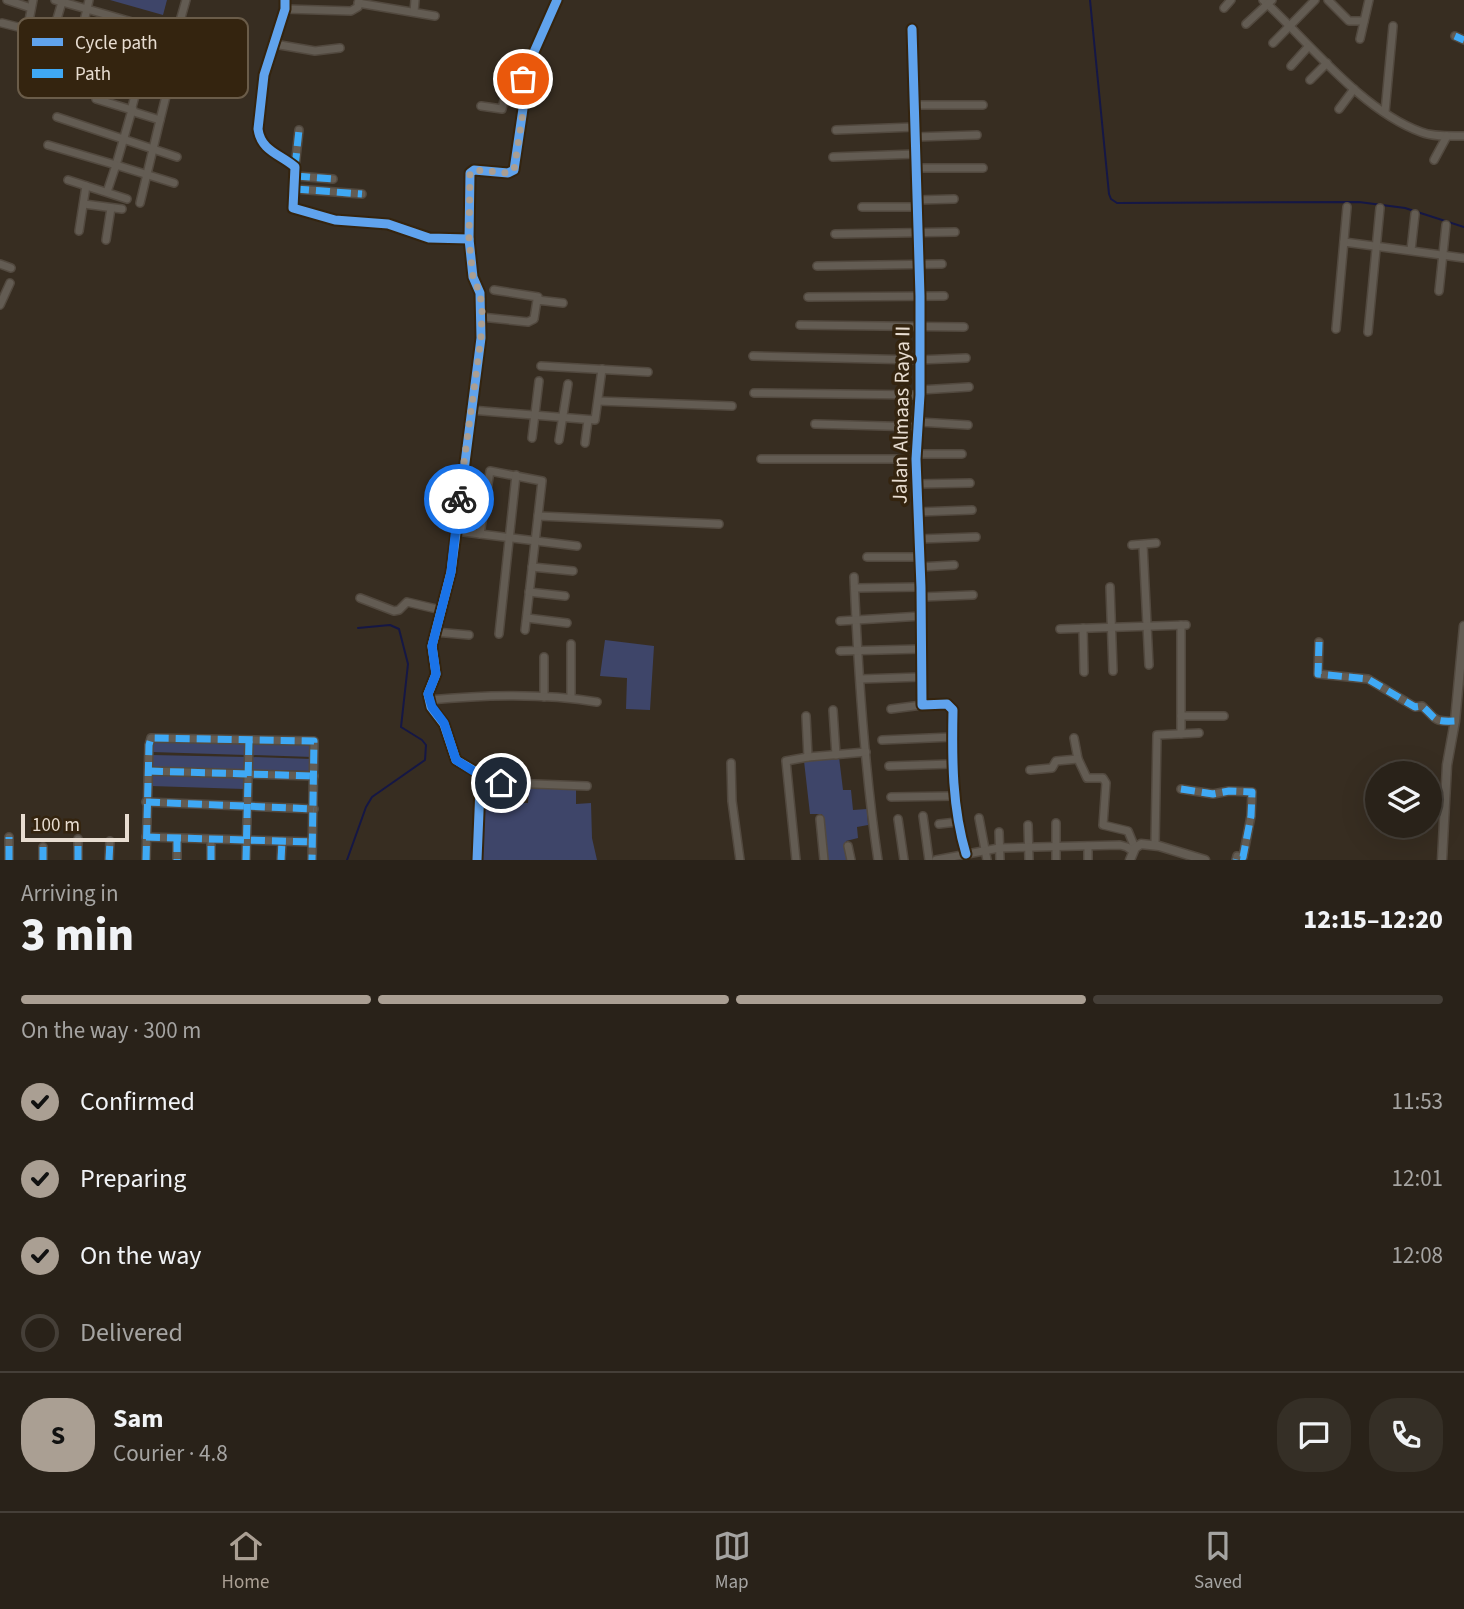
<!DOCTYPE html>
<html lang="en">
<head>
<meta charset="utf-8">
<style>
  :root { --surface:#292219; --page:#352f26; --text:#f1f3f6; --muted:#a5a4a2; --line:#453f38; --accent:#aa9f93 }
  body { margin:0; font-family:"Source Sans 3",sans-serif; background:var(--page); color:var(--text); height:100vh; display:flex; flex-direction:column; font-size:26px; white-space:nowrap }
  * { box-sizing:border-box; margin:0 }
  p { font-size:23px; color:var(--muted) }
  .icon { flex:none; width:38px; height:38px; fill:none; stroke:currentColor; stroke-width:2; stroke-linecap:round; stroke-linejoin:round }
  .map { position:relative; height:860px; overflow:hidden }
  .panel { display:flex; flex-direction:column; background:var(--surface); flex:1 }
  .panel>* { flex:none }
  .buttons { position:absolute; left:1365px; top:761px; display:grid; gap:14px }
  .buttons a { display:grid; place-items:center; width:77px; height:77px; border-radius:50%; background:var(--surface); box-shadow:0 7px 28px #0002,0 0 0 2px var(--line); font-size:35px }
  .scale { position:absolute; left:21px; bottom:18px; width:108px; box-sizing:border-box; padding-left:7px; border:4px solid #e8ddd1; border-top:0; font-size:19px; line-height:24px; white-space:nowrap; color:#e8ddd1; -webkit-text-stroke:5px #34240f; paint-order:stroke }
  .pin { position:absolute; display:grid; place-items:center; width:60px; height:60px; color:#fff; margin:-30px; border:4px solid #fff; border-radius:50%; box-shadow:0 2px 7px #0007 }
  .courier { position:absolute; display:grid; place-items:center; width:70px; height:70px; margin:-35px; border:5px solid #1a73e8; border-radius:50%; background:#fff; color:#222; box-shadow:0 2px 9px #0007 }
  .overview em { font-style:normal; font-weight:800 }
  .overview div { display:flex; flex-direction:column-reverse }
  .overview { display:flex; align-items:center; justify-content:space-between; height:119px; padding:0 21px }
  h1 { font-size:46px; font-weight:800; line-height:52px }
  .bar { display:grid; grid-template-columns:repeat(4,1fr); gap:10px 7px; align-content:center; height:84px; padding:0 21px }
  .bar i { height:9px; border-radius:5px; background:var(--line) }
  .bar .active { background:var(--accent) }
  .bar p { grid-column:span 4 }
  .line { display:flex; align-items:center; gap:18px; padding:0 21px; border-top:2px solid var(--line) }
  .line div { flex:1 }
  .round { display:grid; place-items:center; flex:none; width:74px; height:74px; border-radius:28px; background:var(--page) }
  ol { padding:0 21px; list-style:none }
  li { display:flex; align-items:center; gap:21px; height:77px }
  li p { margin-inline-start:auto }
  li .icon { padding:7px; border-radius:50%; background:var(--accent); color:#111; stroke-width:4 }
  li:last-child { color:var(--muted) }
  li i { width:38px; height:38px; border:4px solid var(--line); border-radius:50% }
  .tab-bar { display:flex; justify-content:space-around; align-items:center; height:98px; border-top:2px solid var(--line); background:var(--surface); font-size:19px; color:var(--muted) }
  .tab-bar a { display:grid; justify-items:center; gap:4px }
  .tab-bar .active { color:var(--accent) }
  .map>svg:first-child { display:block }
  .grass { fill:#3e4569 }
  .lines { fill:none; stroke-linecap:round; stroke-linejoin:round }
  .stream { stroke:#151745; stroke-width:2 }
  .minor-casing { stroke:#52493f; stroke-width:10 }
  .tertiary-casing { stroke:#52493f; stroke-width:11 }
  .minor { stroke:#635c53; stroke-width:7 }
  .tertiary { stroke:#635c53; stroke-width:8 }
  .quiet { stroke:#3fa9f5; stroke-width:7; stroke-dasharray:14 7; stroke-linecap:butt }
  .cycleway-casing { stroke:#34240f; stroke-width:13 }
  .cycleway { stroke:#60a3ed; stroke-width:9 }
  .done { stroke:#aa9f93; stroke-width:7; stroke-dasharray:0 12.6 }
  .route { stroke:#1a73e8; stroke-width:9 }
  .labels { text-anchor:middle; stroke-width:7; stroke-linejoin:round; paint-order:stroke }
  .street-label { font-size:21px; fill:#e8ddd1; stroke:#34240f }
  .key { fill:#34240f; stroke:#6a5c49; stroke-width:2 }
  .key-label { font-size:19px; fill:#e8ddd1 }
</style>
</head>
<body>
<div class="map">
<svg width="1464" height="860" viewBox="0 0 1464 860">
  <rect width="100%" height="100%" fill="#372d21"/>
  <g class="grass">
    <path d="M110,0h57l-4,15z"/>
    <path d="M605,640l49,6 -4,64 -24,-1 1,-31 -27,-2z"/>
    <path d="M153,740l93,2v13l-94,-3z"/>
    <path d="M252,743l61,1v13l-61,-2z"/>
    <path d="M152,755l94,2v13l-94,-3z"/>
    <path d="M252,757l60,2v12l-61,-1z"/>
    <path d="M839,757l4,33h8l2,20 14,-1 1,16 -11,2 1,11 -12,3 3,19h-21l-6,-46h-12l-6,-53z"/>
    <path d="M151,773l94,3 -1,13 -93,-3z"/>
    <path d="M529,787l47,1v16l15,-1 1,35 5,22h-115l-1,-57h47z"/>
  </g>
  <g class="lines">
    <g class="stream">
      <path d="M1090,0l19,194 2,5 6,4 242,-1 46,6 59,19"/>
      <path d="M347,860l19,-53 6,-10 53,-37 1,-15 -4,-5 -21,-13 7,-63 -9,-35 -9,-4 -32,3"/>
    </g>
    <g class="minor-casing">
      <g id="minor">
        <path d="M7,0l24,8"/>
        <path d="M33,0l-6,31 47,14 5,-4 8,-32 104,30"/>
        <path d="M55,0l32,9 2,-9"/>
        <path d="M285,0v9l-21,66 -6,54c3,22 22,25 37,38l-2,41 42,12 53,4 41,14 40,1"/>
        <path d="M1263,0c46,42 98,110 158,132 13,5 29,4 43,4"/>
        <path d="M1328,0l21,21h15"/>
        <path d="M358,3l77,13"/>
        <path d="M1224,8l7,-8"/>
        <path d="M285,9l66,2 7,-4 1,-7"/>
        <path d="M414,12l1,-12"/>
        <path d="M2,23l24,6"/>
        <path d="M1246,24l26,-24"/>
        <path d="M153,28l-21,79 2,5 26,8 21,-84"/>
        <path d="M912,29l8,267v99l-4,64 5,128 1,118 25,-1 6,6c-1,49 -1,97 13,144"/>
        <path d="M176,35l10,-35"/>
        <path d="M1455,36l9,4"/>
        <path d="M80,37l65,19"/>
        <path d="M51,39l11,-37"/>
        <path d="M1360,39l9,-39"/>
        <path d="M1273,43l42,-43"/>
        <path d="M274,44l41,7 25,-3"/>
        <path d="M1291,66l17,-19"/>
        <path d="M104,72l62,21"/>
        <path d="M1310,80l17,-17"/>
        <path d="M915,105h68"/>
        <path d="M481,106l21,3 7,-31 19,2"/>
        <path d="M1339,109l15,-20"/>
        <path d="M1385,112l8,-86"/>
        <path d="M57,117l120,40"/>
        <path d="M836,130l79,-3"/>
        <path d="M915,137l62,-2"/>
        <path d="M48,145l68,20 16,-55 -36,-11"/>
        <path d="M833,157l83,-3"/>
        <path d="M1434,160l13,-24"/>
        <path d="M295,167l4,-37"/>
        <path d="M916,168h67"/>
        <path d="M296,176l37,3"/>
        <path d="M68,180l59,19"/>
        <path d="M295,189l67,5"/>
        <path d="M107,192l9,-27 58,18"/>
        <path d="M917,200l37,-1"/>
        <path d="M140,203l20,-83"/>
        <path d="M84,204l38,5"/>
        <path d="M862,207h55"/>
        <path d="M79,231l7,-45"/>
        <path d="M835,234l120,-2"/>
        <path d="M106,240l5,-32"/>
        <path d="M1344,242l120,16"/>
        <path d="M1411,250l4,-36"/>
        <path d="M0,264l11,4"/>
        <path d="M817,266l125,-2"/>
        <path d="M494,290l44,7"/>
        <path d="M1439,291l7,-66"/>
        <path d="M808,297l136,-1"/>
        <path d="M0,305l10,-22"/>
        <path d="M481,317l47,5 6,-3 3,-19 26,3"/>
        <path d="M800,325l164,2"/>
        <path d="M1336,329l11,-122"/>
        <path d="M1368,332l12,-124"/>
        <path d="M753,356l165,4 48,-2"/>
        <path d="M541,366l107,6"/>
        <path d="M920,390l49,-3"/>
        <path d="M754,393l166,2"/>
        <path d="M598,401l134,5"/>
        <path d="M471,410l124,10 7,-51"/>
        <path d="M919,422l49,3"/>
        <path d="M815,424l104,3"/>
        <path d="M532,438l7,-57"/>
        <path d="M559,440l9,-56"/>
        <path d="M585,443l3,-23"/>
        <path d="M916,454h46"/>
        <path d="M761,459h155"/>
        <path d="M916,484l54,-1"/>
        <path d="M918,512l54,-2"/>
        <path d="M538,516l181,8"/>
        <path d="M456,531l121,15"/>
        <path d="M480,534l10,-63 52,10 -17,149"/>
        <path d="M919,539l57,-2"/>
        <path d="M1132,545l24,-2"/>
        <path d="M1143,545l6,120"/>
        <path d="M867,557h53"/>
        <path d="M532,567l41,4"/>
        <path d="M920,567l34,-2"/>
        <path d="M854,577c4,94 10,189 24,283"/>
        <path d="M1110,587l3,84"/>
        <path d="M855,588l66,-1"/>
        <path d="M529,592l36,4"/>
        <path d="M921,597l52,-2"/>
        <path d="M360,598l34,13 5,-1 8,-8 34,8"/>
        <path d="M527,618l40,5"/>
        <path d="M840,621l82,-5"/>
        <path d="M1181,625v109"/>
        <path d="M1083,628l1,44"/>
        <path d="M1060,629l126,-4"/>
        <path d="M435,632l34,3"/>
        <path d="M499,634l17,-159"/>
        <path d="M1319,642l-1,32 50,5 47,28 7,-1c15,13 10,16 33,15"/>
        <path d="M840,651l82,-2"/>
        <path d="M860,679l62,-2"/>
        <path d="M544,697v-40"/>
        <path d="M571,697v-53"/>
        <path d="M429,700c53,-5 115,-7 168,2"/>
        <path d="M891,709l31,-4"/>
        <path d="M833,710l3,45"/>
        <path d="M806,716l2,41"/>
        <path d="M1181,716h43"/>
        <path d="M1074,738l4,21 9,19h16l3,5 -3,42 25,6 7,17"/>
        <path d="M882,740l71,-3"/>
        <path d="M731,763l1,38 8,59"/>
        <path d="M889,766l63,-2"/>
        <path d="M1030,770l22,-2 4,-7 22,-2"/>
        <path d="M149,771l165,5"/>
        <path d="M479,782l108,4"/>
        <path d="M1181,789l32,5 16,-3 23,1 -1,24 -8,41 -6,-1 -1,4"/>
        <path d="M891,797l64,-1"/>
        <path d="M146,802l168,7"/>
        <path d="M923,816l6,44"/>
        <path d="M979,818l8,42"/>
        <path d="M820,819l4,41"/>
        <path d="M898,819l6,41"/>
        <path d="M1056,823v37"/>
        <path d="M939,824l18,-2"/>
        <path d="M1028,825l1,35"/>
        <path d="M999,832l1,28"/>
        <path d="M146,837l166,5"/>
        <path d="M177,838v22"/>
        <path d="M1155,845l2,-110 42,-2"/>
        <path d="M848,846l3,14"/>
        <path d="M1088,846v14"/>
        <path d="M43,847v13"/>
        <path d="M9,860v-23"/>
        <path d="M78,860v-21"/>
        <path d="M109,860l1,-19"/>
        <path d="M146,860l3,-115 2,-7 163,3 -2,119"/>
        <path d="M211,860v-21"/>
        <path d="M246,860l3,-120"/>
        <path d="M281,860l1,-19"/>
        <path d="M477,860l3,-72 -2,-15 -22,-13 -12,-36 -13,-17 -3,-13 8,-20 -4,-28 19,-74 30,-234 -1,-45 -7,-16 -4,-38 1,-66 4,-3 34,3 6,-3 16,-109 27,-61"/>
        <path d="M796,860l-10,-99 22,-4 58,-5"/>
        <path d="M936,860l63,-12 121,-3 7,2 6,4"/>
      </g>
    </g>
    <g class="tertiary-casing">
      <g id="tertiary">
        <path d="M1130,860l5,-12 6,-4 18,2 46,14"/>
        <path d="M1442,860l5,-95 8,-44 9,-95"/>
      </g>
    </g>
    <use href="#minor" class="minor"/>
    <use href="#tertiary" class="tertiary"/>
    <g class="quiet">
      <path d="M1455,36l9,4"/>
      <path d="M295,167l4,-37"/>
      <path d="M296,176l37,3"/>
      <path d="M295,189l67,5"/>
      <path d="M1319,642l-1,32 50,5 47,28 7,-1c15,13 10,16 33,15"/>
      <path d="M149,771l165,5"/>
      <path d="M1181,789l32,5 16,-3 23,1 -1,24 -8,41 -6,-1 -1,4"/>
      <path d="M146,802l168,7"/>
      <path d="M146,837l166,5"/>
      <path d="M177,838v22"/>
      <path d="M43,847v13"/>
      <path d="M9,860v-23"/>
      <path d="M78,860v-21"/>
      <path d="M109,860l1,-19"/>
      <path d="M146,860l3,-115 2,-7 163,3 -2,119"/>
      <path d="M211,860v-21"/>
      <path d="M246,860l3,-120"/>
      <path d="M281,860l1,-19"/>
    </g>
    <g class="cycleway-casing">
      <g id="cycleway">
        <path d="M285,0v9l-21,66 -6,54c3,22 22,25 37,38l-2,41 42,12 53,4 41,14 40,1"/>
        <path d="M912,29l8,267v99l-4,64 5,128 1,118 25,-1 6,6c-1,49 -1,97 13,144"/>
        <path d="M477,860l3,-72 -2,-15 -22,-13 -12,-36 -13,-17 -3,-13 8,-20 -4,-28 19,-74 30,-234 -1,-45 -7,-16 -4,-38 1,-66 4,-3 34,3 6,-3 16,-109 27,-61"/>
      </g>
    </g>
    <use href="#cycleway" class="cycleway"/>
  </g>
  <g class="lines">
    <path class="done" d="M459,499l22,-161 1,-28 -2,-17 -7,-15 -4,-39 1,-66 4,-3 35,3 5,-3 14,-90 -5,-1"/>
    <path class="route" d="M459,499l-8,73 -19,74 4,28 -8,20 4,13 12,16 12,37 22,14 1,8 22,1"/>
  </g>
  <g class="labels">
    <g class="street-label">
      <text transform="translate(901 415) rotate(-89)" y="7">Jalan Almaas Raya II</text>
    </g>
  </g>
  <rect x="18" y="18" width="230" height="80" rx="10" class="key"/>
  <rect x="32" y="38" width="31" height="8" fill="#60a3ed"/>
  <rect x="32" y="69" width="31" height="9" fill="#3fa9f5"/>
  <g class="key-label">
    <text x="75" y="49">Cycle path</text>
    <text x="75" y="80">Path</text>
  </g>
</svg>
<div class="buttons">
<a><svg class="icon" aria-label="layers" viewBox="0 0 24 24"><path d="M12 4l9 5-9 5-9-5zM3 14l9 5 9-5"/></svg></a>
</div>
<div class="scale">100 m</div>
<div class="pin" style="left:523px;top:79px;background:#ea580c"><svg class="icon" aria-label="bag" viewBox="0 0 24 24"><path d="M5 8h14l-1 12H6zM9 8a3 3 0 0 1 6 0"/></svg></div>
<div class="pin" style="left:501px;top:783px;background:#1f2937"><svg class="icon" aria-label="home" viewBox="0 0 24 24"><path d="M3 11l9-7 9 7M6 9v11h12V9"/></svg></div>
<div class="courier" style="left:459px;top:499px"><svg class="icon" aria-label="bike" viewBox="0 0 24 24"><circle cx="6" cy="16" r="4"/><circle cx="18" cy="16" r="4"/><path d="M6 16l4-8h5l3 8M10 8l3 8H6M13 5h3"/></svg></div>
</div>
<section class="panel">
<div class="overview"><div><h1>3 min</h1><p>Arriving in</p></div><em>12:15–12:20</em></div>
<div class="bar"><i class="active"></i><i class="active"></i><i class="active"></i><i></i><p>On the way · 300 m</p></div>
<ol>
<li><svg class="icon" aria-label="check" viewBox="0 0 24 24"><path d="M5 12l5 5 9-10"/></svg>Confirmed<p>11:53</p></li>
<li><svg class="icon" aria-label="check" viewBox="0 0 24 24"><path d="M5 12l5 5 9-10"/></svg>Preparing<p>12:01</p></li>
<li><svg class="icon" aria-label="check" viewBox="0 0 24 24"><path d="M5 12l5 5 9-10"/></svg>On the way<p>12:08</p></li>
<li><i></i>Delivered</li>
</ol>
<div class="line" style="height:126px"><b class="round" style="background:var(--accent);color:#111">S</b><div><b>Sam</b><p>Courier · 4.8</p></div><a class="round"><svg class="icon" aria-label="chat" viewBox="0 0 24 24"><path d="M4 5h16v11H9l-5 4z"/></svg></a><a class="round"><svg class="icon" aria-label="phone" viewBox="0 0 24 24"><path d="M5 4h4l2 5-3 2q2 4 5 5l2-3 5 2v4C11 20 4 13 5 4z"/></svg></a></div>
</section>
<nav class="tab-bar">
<a class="active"><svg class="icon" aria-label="home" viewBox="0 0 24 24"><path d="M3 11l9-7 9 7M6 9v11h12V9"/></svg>Home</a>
<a><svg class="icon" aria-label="map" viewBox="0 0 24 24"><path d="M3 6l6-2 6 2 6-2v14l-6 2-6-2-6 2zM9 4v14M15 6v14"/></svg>Map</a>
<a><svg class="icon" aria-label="saved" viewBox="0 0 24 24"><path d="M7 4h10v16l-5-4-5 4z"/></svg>Saved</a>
</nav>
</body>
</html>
